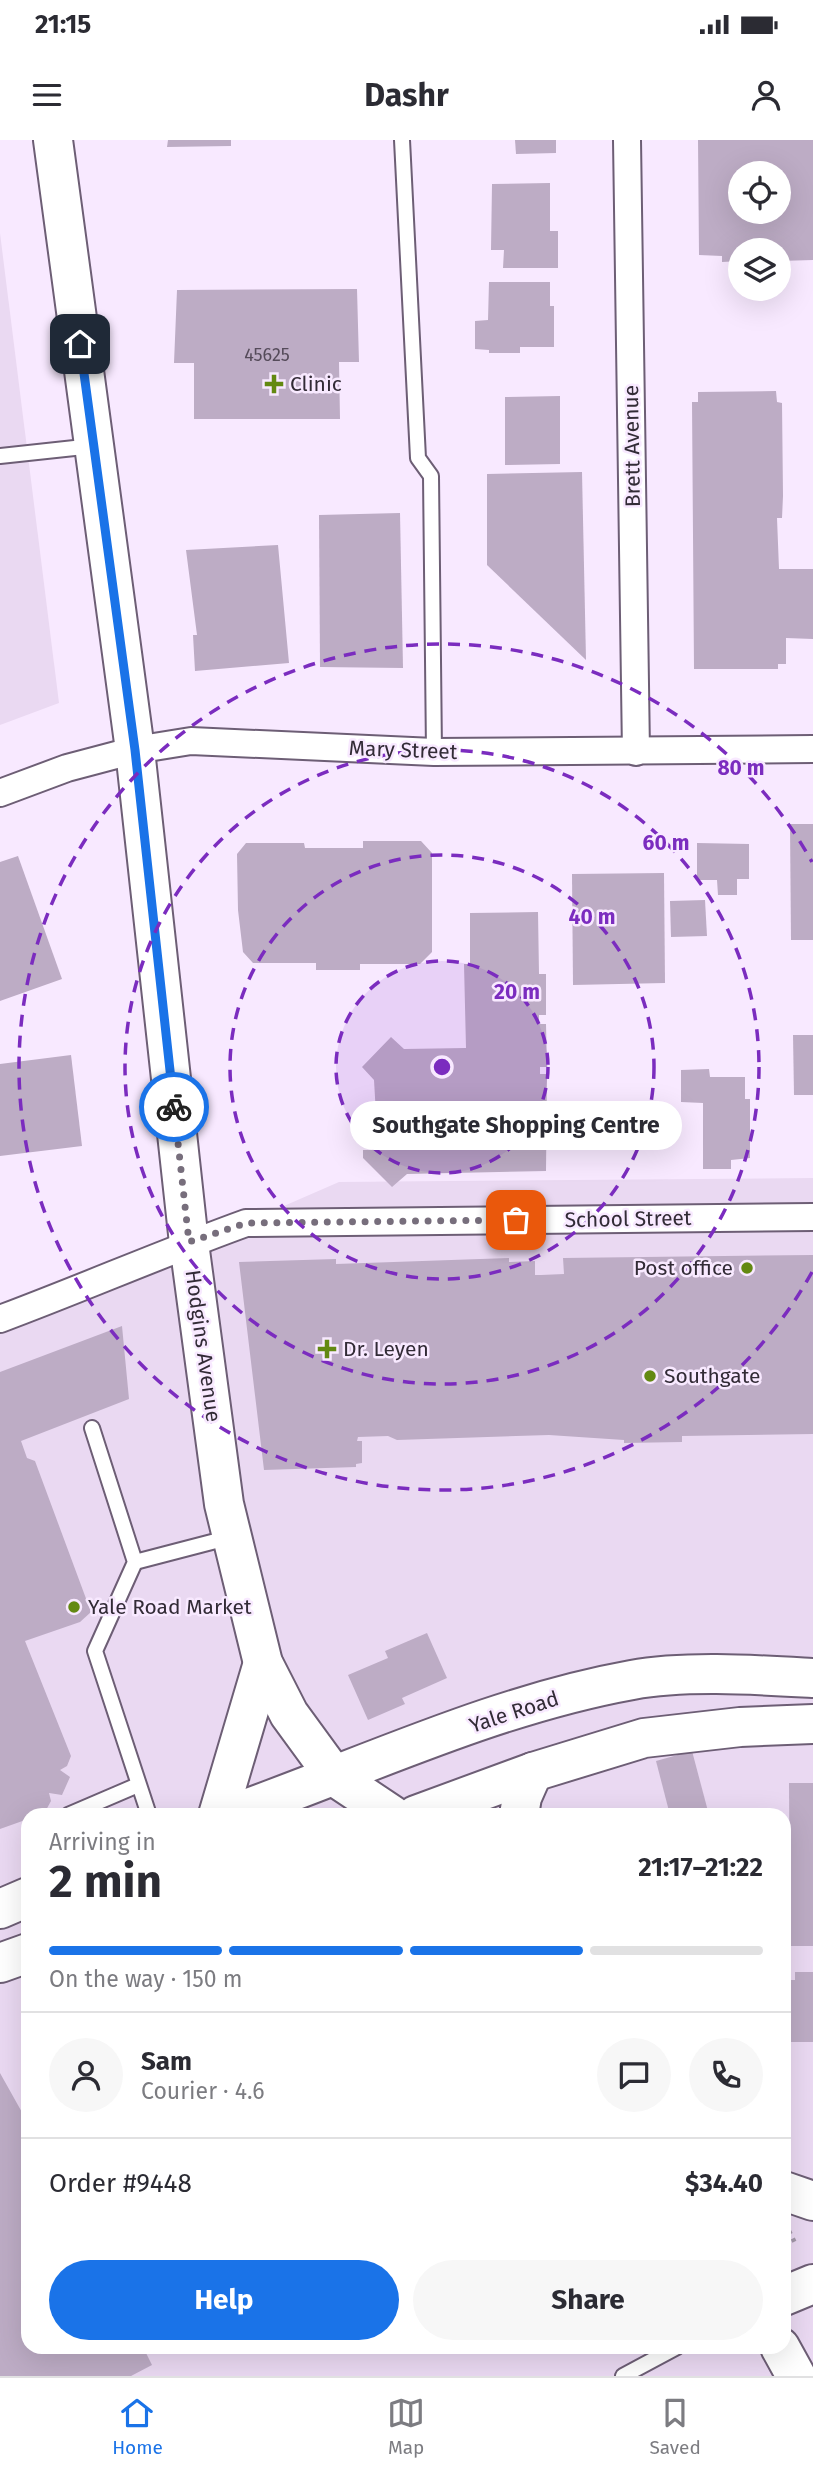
<!DOCTYPE html>
<html lang="en">
<head>
<meta charset="utf-8">
<style>
  :root { --surface:#fff; --page:#f7f7f7; --text:#2b2b33; --muted:#7c7c81; --line:#e1e1e2; --accent:#1a73e8 }
  body { margin:0; font-family:"Fira Sans",sans-serif; background:var(--page); color:var(--text); height:100vh; display:flex; flex-direction:column; font-size:26px; white-space:nowrap }
  * { box-sizing:border-box; margin:0 }
  p { font-size:23px; color:var(--muted) }
  .icon { flex:none; width:38px; height:38px; fill:none; stroke:currentColor; stroke-width:2; stroke-linecap:round; stroke-linejoin:round }
  .map { position:relative; flex:1; overflow:hidden }
  .drawer { position:absolute; left:21px; top:1668px; width:770px; height:546px; display:flex; flex-direction:column; background:var(--surface); border-radius:21px; box-shadow:0 7px 28px #0002 }
  .drawer>* { flex:none }
  .tools { position:absolute; left:728px; top:21px; display:grid; gap:14px }
  .tools a { display:grid; place-items:center; width:63px; height:63px; border-radius:50%; background:var(--surface); box-shadow:0 7px 28px #0002; font-size:35px }
  .pin { position:absolute; display:grid; place-items:center; width:60px; height:60px; color:#fff; margin:-30px; border-radius:14px; box-shadow:0 4px 10px #0006 }
  .courier { position:absolute; display:grid; place-items:center; width:70px; height:70px; margin:-35px; border:5px solid #1a73e8; border-radius:50%; background:#fff; color:#222; box-shadow:0 2px 9px #0007 }
  .bubble { position:absolute; height:49px; border-radius:24px; background:var(--surface); box-shadow:0 7px 28px #0002; font-size:23px; font-weight:700; line-height:49px; text-align:center }
  .summary em { font-style:normal; font-weight:700 }
  .summary div { display:flex; flex-direction:column-reverse }
  .summary { display:flex; align-items:center; justify-content:space-between; height:119px; padding:0 28px }
  h1 { font-size:46px; font-weight:700; line-height:52px }
  .bar { display:grid; grid-template-columns:repeat(4,1fr); gap:10px 7px; align-content:center; height:84px; padding:0 28px }
  .bar i { height:9px; border-radius:5px; background:var(--line) }
  .bar .current { background:var(--accent) }
  .bar p { grid-column:span 4 }
  .line { display:flex; align-items:center; gap:18px; padding:0 28px; border-top:2px solid var(--line) }
  .line div { flex:1 }
  .round { display:grid; place-items:center; flex:none; width:74px; height:74px; border-radius:37px; background:var(--page) }
  .button { display:flex; gap:14px; margin-top:auto; padding:14px 28px }
  .button a { flex:1; height:80px; border-radius:42px; background:var(--accent); color:#fff; font-size:28px; font-weight:700; line-height:80px; text-align:center }
  .button a+a { background:var(--page); color:var(--text) }
  .status { display:flex; justify-content:space-between; align-items:center; height:49px; padding:0 35px; background:var(--surface); direction:ltr }
  .status svg { height:19px; fill:currentColor }
  header { display:flex; justify-content:space-between; align-items:center; height:91px; padding:0 28px; background:var(--surface); font-size:32px; font-weight:700 }
  .tab-bar { display:flex; justify-content:space-around; align-items:center; height:98px; border-top:2px solid var(--line); background:var(--surface); font-size:19px; color:var(--muted) }
  .tab-bar a { display:grid; justify-items:center; gap:4px }
  .tab-bar .current { color:var(--accent) }
  .map>svg:first-child { display:block }
  .built { fill:#ead9f2; fill-rule:evenodd }
  .building { fill:#bdacc5; fill-rule:evenodd }
  .lines { fill:none; stroke-linecap:round; stroke-linejoin:round }
  .lane-casing { stroke:#6d5e75; stroke-width:18 }
  .street-casing { stroke:#6d5e75; stroke-width:30 }
  .secondary-casing { stroke:#6d5e75; stroke-width:42 }
  .path { stroke:#a398a9; stroke-width:4.5; stroke-dasharray:3.5 5; stroke-linecap:butt }
  .lane { stroke:#fff; stroke-width:14 }
  .street { stroke:#fff; stroke-width:26 }
  .secondary { stroke:#fff; stroke-width:38 }
  .done { stroke:#776e7c; stroke-width:7; stroke-dasharray:0 12.6 }
  .route { stroke:#1a73e8; stroke-width:9 }
  .ring { fill:none; stroke:#7b2cbf; stroke-width:3.5; stroke-dasharray:12 9 }
  .poi-dot { fill:#638912; stroke:#f8e9ff; stroke-width:2.5 }
  .labels { text-anchor:middle; stroke-width:5; stroke-linejoin:round; paint-order:stroke }
  .number-label { font-size:18px; fill:#554b5a }
  .poi-label { font-size:21px; fill:#322b36; stroke:#f8e9ff; text-anchor:start }
  .street-label { font-size:21px; fill:#322b36; stroke:#f8e9ff }
  .centre { fill:#7b2cbf; stroke:#f8e9ff; stroke-width:3.5 }
  .ring-label { font-size:21px; text-anchor:middle; font-weight:bold; fill:#7b2cbf; stroke:#f8e9ff; stroke-width:5; stroke-linejoin:round; paint-order:stroke }
</style>
</head>
<body>
<div class="status"><b>21:15</b><svg viewBox="0 0 49 12"><path d="M0 12V9h3v3zM5 12V6h3v6zM10 12V3h3v9zM15 12V0h3v12zM26 1h20v11H26zM47 4h2v5h-2z"/></svg></div>
<header><svg class="icon" aria-label="menu" viewBox="0 0 24 24"><path d="M4 6h16M4 12h16M4 18h16"/></svg>Dashr<svg class="icon" aria-label="person" viewBox="0 0 24 24"><circle cx="12" cy="8" r="4"/><path d="M4 21q1-7 8-7t8 7"/></svg></header>
<div class="map">
<svg width="813" height="2236" viewBox="0 0 813 2236">
  <rect width="100%" height="100%" fill="#f8e9ff"/>
  <g class="built">
    <path d="M0,93l59,470 -59,22z"/>
    <path d="M813,1038v1198h-813v-1046l339,-148zM28,1675h756v532h-756z"/>
  </g>
  <g class="building">
    <path d="M168,0h63v6l-64,1z"/>
    <path d="M515,0h41v13l-40,1z"/>
    <path d="M698,0h115v120l-34,1v-11h-39v11l-18,1v-6l-23,-1zM740,33h39v39h-39z"/>
    <path d="M550,43v48h8v37h-55l1,-18h-13l1,-66z"/>
    <path d="M489,142h61v24h4v41h-34v6h-31v-3l-14,-1v-28l13,-1z"/>
    <path d="M357,149l2,73h-20l1,57h-146v-56h-20l3,-73z"/>
    <path d="M776,251l1,11 5,1 1,93 -1,22h-5l2,51h34v70l-27,-1v26h-8v5h-84l-2,-267h6v-10z"/>
    <path d="M560,256v68l-55,1v-68z"/>
    <path d="M582,332l4,188 -99,-95v-91z"/>
    <path d="M400,373l3,155 -83,-1 -1,-152z"/>
    <path d="M278,405l11,118 -94,8 -2,-36h4l-11,-85z"/>
    <path d="M790,684h23v116h-22z"/>
    <path d="M363,701h58l11,12v99l-12,12h-60v6h-44v-7h-63l-10,-11 -5,-42 -1,-56 9,-11h58l1,5h58z"/>
    <path d="M697,703l52,1v35h-12v16h-19l-1,-15h-20z"/>
    <path d="M18,716l44,123 -62,22v-139z"/>
    <path d="M664,733l1,110 -92,2 -1,-111z"/>
    <path d="M705,760l2,36 -36,1 -1,-36z"/>
    <path d="M538,772l1,62h7v41h-7v9h7l1,43h-7v7h7l-1,97 -139,3 -15,13 -29,-29v-8h12l2,-18 -3,-52 -12,-13 29,-30 13,12 62,-1 -2,-84h6v-51z"/>
    <path d="M793,895h20v60h-19z"/>
    <path d="M71,915l11,91 -82,10v-92z"/>
    <path d="M709,929l1,8h35v22h5v59l-19,2v9h-28v-66l-22,-1v-32z"/>
    <path d="M813,1115v179l-131,2v6l-58,1v-3l-75,-5 -152,5 -9,-4 -30,1 -1,4h5v22l-6,1v3l-92,3 -25,-208 97,-3v5l173,-6v4l26,-1v14h6l23,-1 -1,-16z"/>
    <path d="M122,1186l7,73 -108,42 6,17 8,3 56,151 -11,10 -55,19 46,115 -4,10 -7,4 10,7 -8,18 -13,-2 2,8 -6,11 -17,3v4l-28,10v-457z"/>
    <path d="M427,1493l20,45 -45,20 3,6 -37,16 -20,-45 40,-17 -3,-7z"/>
    <path d="M692,1611l17,64h-39l-14,-54z"/>
    <path d="M789,1643h24v163h-23z"/>
    <path d="M795,1832h18v70h-29v-62h11z"/>
    <path d="M0,1933l28,50v224h115l9,18 -21,11h-131z"/>
  </g>
  <g class="lines">
    <g class="lane-casing">
      <g id="lane">
        <path d="M402,0l16,318 13,18 3,276"/>
        <path d="M0,316l93,-10"/>
        <path d="M92,1288l43,134 -40,89 54,164"/>
        <path d="M135,1422l96,-25"/>
        <path d="M68,1675l70,-30"/>
        <path d="M623,2236l54,-29"/>
      </g>
    </g>
    <g class="street-casing">
      <g id="street">
        <path d="M627,0l9,612"/>
        <path d="M0,653l67,-25 68,-18 56,-9 243,11 379,-3"/>
        <path d="M0,1179c83,-31 163,-66 246,-96l567,-6"/>
      </g>
    </g>
    <g class="secondary-casing">
      <g id="secondary">
        <path d="M53,0l82,610 54,493 35,261 39,159 26,51 46,63 57,38"/>
        <path d="M218,1675l45,-152"/>
        <path d="M229,1675c133,-47 264,-110 403,-135 53,-10 127,-5 181,-2"/>
        <path d="M416,1675l117,-43 111,-34 96,-11 73,-3"/>
        <path d="M519,1675l3,-18 11,-25"/>
        <path d="M0,1769l28,-12"/>
        <path d="M0,1823l28,-10"/>
        <path d="M784,2051l29,10"/>
        <path d="M784,2156l29,-12"/>
        <path d="M780,2207l16,29"/>
      </g>
    </g>
    <path class="path" d="M789,2091l7,14"/>
    <use href="#lane" class="lane"/>
    <use href="#street" class="street"/>
    <use href="#secondary" class="secondary"/>
  </g>
  <g class="lines">
    <path class="done" d="M174,967l15,135 57,-19 270,-3"/>
    <path class="route" d="M80,204l55,406 39,357"/>
  </g>
  <circle cx="442" cy="927" r="106" fill="#7b2cbf" fill-opacity=".12"/>
  <g class="ring">
    <circle cx="442" cy="927" r="106"/>
    <circle cx="442" cy="927" r="212"/>
    <circle cx="442" cy="927" r="317"/>
    <path d="M812 1132A423 423 0 1 1 812 722"/>
  </g>
  <g class="poi-dot">
    <path d="M270.5 233.5h7v7h7v7h-7v7h-7v-7h-7v-7h7z"/>
    <circle cx="747" cy="1128" r="7"/>
    <path d="M323.5 1198.5h7v7h7v7h-7v7h-7v-7h-7v-7h7z"/>
    <circle cx="650" cy="1236" r="7"/>
    <circle cx="74" cy="1467" r="7"/>
  </g>
  <g class="labels">
    <g class="number-label">
      <text x="267" y="221">45625</text>
    </g>
    <g class="poi-label">
      <text x="290" y="251">Clinic</text>
      <text x="733" y="1135" text-anchor="end">Post office</text>
      <text x="343" y="1216">Dr. Leyen</text>
      <text x="664" y="1243">Southgate</text>
      <text x="88" y="1474">Yale Road Market</text>
    </g>
    <g class="street-label">
      <text transform="translate(632 306) rotate(-91)" y="7">Brett Avenue</text>
      <text transform="translate(403 610) rotate(2)" y="7">Mary Street</text>
      <text transform="translate(628 1079) rotate(-1)" y="7">School Street</text>
      <text transform="translate(203 1206) rotate(82)" y="7">Hodgins Avenue</text>
      <text transform="translate(514 1572) rotate(-18)" y="7">Yale Road</text>
    </g>
  </g>
  <circle cx="442" cy="927" r="10" class="centre"/>
  <g class="ring-label">
    <text x="741" y="635">80 m</text>
    <text x="666" y="710">60 m</text>
    <text x="592" y="784">40 m</text>
    <text x="517" y="859">20 m</text>
  </g>
</svg>
<div class="tools">
<a><svg class="icon" aria-label="locate" viewBox="0 0 24 24"><circle cx="12" cy="12" r="6"/><path d="M12 2v4M12 18v4M2 12h4M18 12h4"/></svg></a>
<a><svg class="icon" aria-label="layers" viewBox="0 0 24 24"><path d="M12 4l9 5-9 5-9-5zM3 14l9 5 9-5"/></svg></a>
</div>
<div class="pin" style="left:516px;top:1080px;background:#ea580c"><svg class="icon" aria-label="bag" viewBox="0 0 24 24"><path d="M5 8h14l-1 12H6zM9 8a3 3 0 0 1 6 0"/></svg></div>
<div class="pin" style="left:80px;top:204px;background:#1f2937"><svg class="icon" aria-label="home" viewBox="0 0 24 24"><path d="M3 11l9-7 9 7M6 9v11h12V9"/></svg></div>
<div class="courier" style="left:174px;top:967px"><svg class="icon" aria-label="bike" viewBox="0 0 24 24"><circle cx="6" cy="16" r="4"/><circle cx="18" cy="16" r="4"/><path d="M6 16l4-8h5l3 8M10 8l3 8H6M13 5h3"/></svg></div>
<div class="bubble" style="left:350px;top:961px;width:332px">Southgate Shopping Centre</div>
<section class="drawer">
<div class="summary"><div><h1>2 min</h1><p>Arriving in</p></div><em>21:17–21:22</em></div>
<div class="bar"><i class="current"></i><i class="current"></i><i class="current"></i><i></i><p>On the way · 150 m</p></div>
<div class="line" style="height:126px"><a class="round"><svg class="icon" aria-label="person" viewBox="0 0 24 24"><circle cx="12" cy="8" r="4"/><path d="M4 21q1-7 8-7t8 7"/></svg></a><div><b>Sam</b><p>Courier · 4.6</p></div><a class="round"><svg class="icon" aria-label="chat" viewBox="0 0 24 24"><path d="M4 5h16v11H9l-5 4z"/></svg></a><a class="round"><svg class="icon" aria-label="phone" viewBox="0 0 24 24"><path d="M5 4h4l2 5-3 2q2 4 5 5l2-3 5 2v4C11 20 4 13 5 4z"/></svg></a></div>
<div class="line" style="height:91px"><div>Order #9448</div><b>$34.40</b></div>
<div class="button"><a>Help</a><a>Share</a></div>
</section>
</div>
<nav class="tab-bar">
<a class="current"><svg class="icon" aria-label="home" viewBox="0 0 24 24"><path d="M3 11l9-7 9 7M6 9v11h12V9"/></svg>Home</a>
<a><svg class="icon" aria-label="map" viewBox="0 0 24 24"><path d="M3 6l6-2 6 2 6-2v14l-6 2-6-2-6 2zM9 4v14M15 6v14"/></svg>Map</a>
<a><svg class="icon" aria-label="saved" viewBox="0 0 24 24"><path d="M7 4h10v16l-5-4-5 4z"/></svg>Saved</a>
</nav>
</body>
</html>
